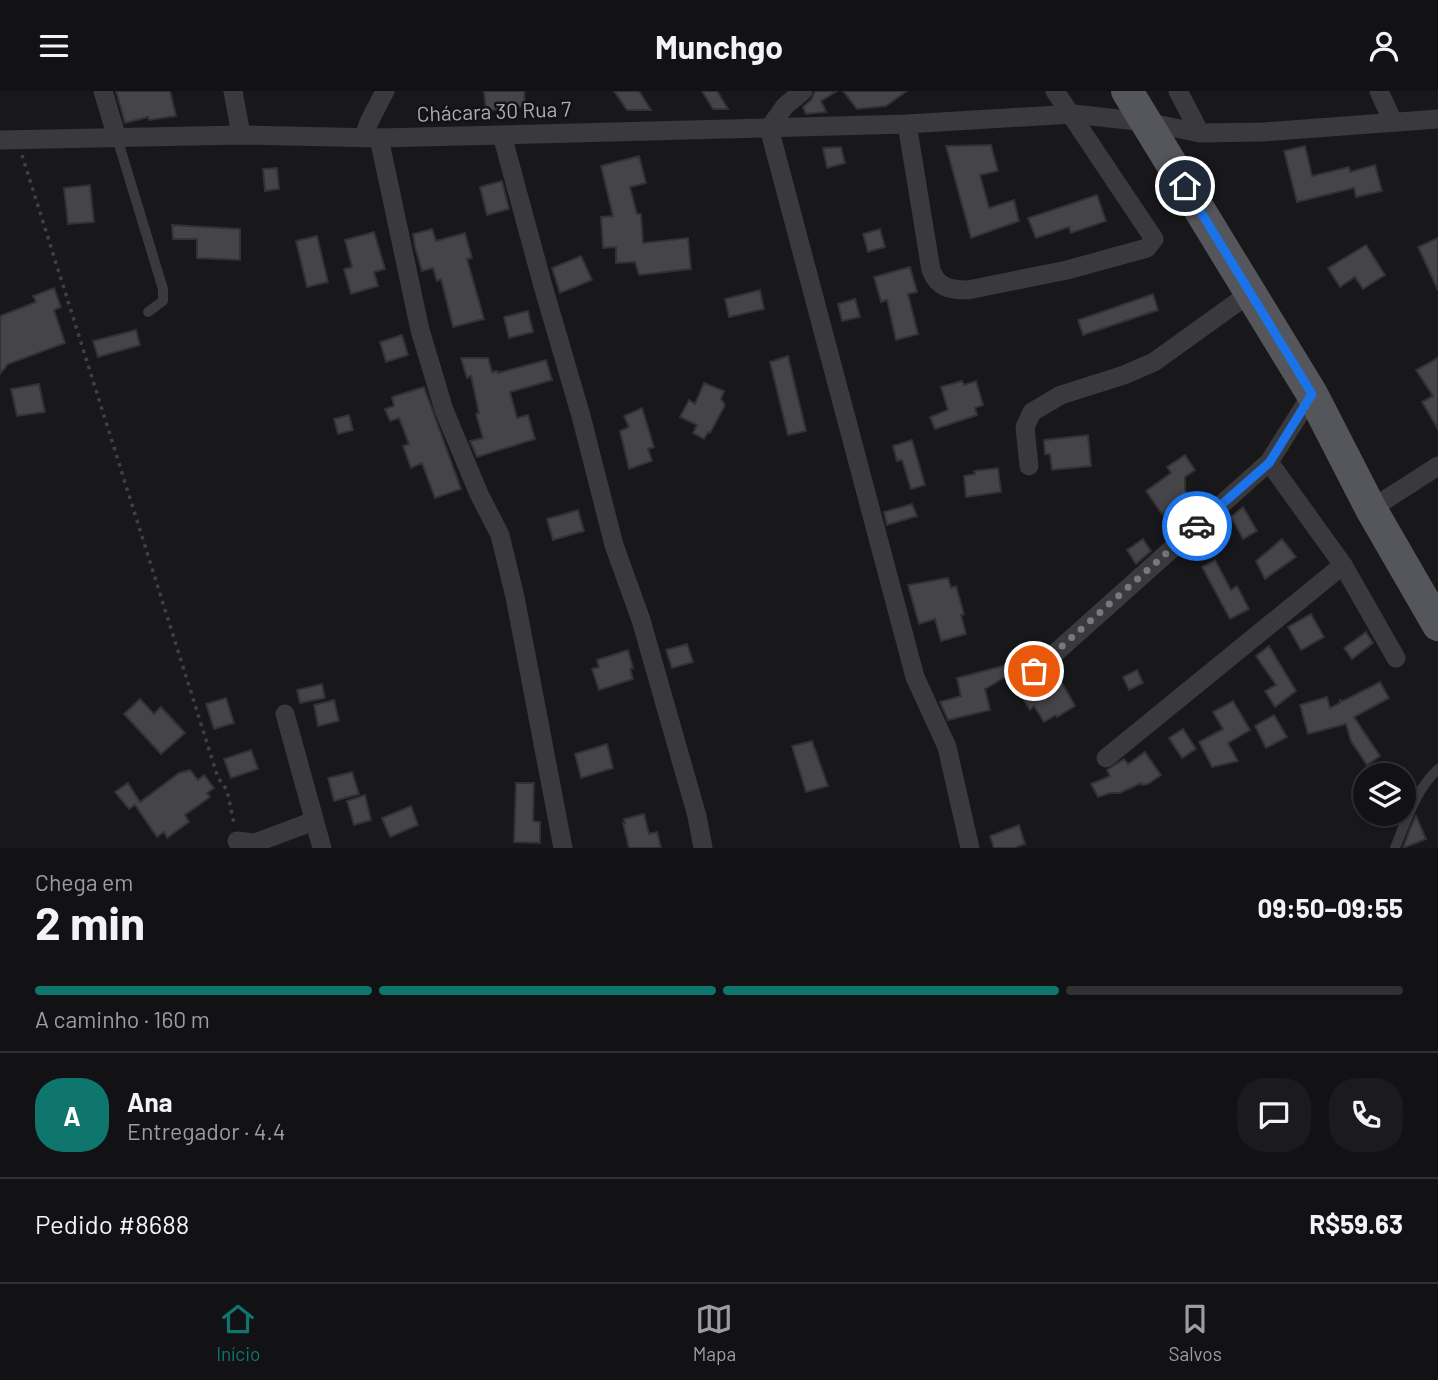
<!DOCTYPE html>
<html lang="pt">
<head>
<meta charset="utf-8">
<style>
  :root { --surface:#121113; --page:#1b1a1c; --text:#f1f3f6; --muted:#9c9da0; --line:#313133; --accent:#0f766e }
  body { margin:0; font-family:Barlow,sans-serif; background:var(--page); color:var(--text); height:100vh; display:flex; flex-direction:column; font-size:26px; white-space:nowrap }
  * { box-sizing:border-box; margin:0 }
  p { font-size:23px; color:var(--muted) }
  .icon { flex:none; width:38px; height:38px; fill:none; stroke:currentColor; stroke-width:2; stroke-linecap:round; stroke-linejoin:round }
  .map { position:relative; height:757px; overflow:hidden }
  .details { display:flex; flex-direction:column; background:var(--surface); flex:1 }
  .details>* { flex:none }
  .buttons { position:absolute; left:1353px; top:672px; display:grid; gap:14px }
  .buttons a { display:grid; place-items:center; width:63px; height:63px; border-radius:50%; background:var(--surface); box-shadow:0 2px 5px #0004,0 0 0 2px var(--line); font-size:35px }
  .pin { position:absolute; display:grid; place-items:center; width:60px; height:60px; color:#fff; margin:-30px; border:4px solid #fff; border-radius:50%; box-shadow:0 2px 7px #0007 }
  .courier { position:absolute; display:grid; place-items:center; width:70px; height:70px; margin:-35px; border:5px solid #1a73e8; border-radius:50%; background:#fff; color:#222; box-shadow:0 2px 9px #0007 }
  .summary em { font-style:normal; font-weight:700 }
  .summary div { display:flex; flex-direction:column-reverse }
  .summary { display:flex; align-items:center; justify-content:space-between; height:119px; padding:0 35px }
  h1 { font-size:46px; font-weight:700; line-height:52px }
  .bar { display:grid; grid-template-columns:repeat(4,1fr); gap:10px 7px; align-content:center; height:84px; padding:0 35px }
  .bar i { height:9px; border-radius:5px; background:var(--line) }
  .bar .active { background:var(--accent) }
  .bar p { grid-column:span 4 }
  .line { display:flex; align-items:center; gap:18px; padding:0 35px; border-top:2px solid var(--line) }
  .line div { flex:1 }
  .round { display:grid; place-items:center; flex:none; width:74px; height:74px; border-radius:28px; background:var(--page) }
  header { display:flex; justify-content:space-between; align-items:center; height:91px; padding:0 35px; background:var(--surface); font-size:32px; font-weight:700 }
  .dock { display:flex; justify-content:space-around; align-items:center; height:98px; border-top:2px solid var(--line); background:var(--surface); font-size:19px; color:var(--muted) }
  .dock a { display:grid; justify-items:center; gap:4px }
  .dock .active { color:var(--accent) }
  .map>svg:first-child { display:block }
  .building { fill:#454549; stroke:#323235; stroke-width:2 }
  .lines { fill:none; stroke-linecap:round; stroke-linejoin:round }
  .path { stroke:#3f4045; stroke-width:3.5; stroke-dasharray:3.5 5; stroke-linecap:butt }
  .service { stroke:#39393e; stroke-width:10 }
  .minor { stroke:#39393e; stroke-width:19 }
  .primary { stroke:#55565c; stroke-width:32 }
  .done { stroke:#787880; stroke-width:7; stroke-dasharray:0 12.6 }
  .route { stroke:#1a73e8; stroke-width:9 }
  .labels { text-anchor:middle; stroke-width:5; stroke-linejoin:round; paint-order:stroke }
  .street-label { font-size:21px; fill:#abadb7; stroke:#131214 }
</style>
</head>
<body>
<header><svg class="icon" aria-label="menu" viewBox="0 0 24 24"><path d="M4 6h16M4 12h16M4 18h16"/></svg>Munchgo<svg class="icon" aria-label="person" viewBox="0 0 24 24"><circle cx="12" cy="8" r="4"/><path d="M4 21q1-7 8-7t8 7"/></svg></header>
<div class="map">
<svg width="1438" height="757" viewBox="0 0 1438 757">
  <rect width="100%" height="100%" fill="#181719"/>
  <g class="building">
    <path d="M116,0h54l6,25 -27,4 -1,-3 -23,6z"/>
    <path d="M484,0h40l1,15 -39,5z"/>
    <path d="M614,0h25l12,19h-24z"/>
    <path d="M702,0h15l11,18h-15z"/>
    <path d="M815,0h22l-16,10 5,11 -20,2 -3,-7 8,-7z"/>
    <path d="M843,0h64l-21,15 -29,3z"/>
    <path d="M991,54l7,26 -18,4 9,33 25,-8 5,21 -48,17 -25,-92z"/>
    <path d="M1305,55l7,30 37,-9 1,5 25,-7 7,26 -26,6 -2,-9 -57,14 -13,-51z"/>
    <path d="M841,56l4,16 -18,5 -4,-20z"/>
    <path d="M639,65l7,27 -16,4 7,27h4l2,29 45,-5 3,31 -52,6 -4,-13 -19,1v-16l-13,1 -2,-31 12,-1 -12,-50z"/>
    <path d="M277,77l2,21 -14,2 -2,-22z"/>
    <path d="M502,90l7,28 -22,6 -7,-28z"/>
    <path d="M90,94l4,37 -26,2 -4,-36z"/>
    <path d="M1097,104l9,26 -35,12 -2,-6 -33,11 -8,-20z"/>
    <path d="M172,134l68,4v31l-43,-2v-19h-24z"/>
    <path d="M432,138l4,12 29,-8 7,25 -5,1 17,60 -31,8 -12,-48 -4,2 -4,-13 -11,3 -7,-24 -2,-13z"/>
    <path d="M880,138l5,18 -17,5 -5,-18z"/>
    <path d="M374,141l11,37 -11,3 4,14 -27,8 -7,-25 8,-2 -7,-27z"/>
    <path d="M317,145l11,46 -21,5 -11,-46z"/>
    <path d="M1438,147v52l-20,-43z"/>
    <path d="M1366,154l19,30 -22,14 -8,-12 -15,10 -12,-19z"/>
    <path d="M581,165l11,24 -32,13 -8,-25z"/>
    <path d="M910,176l7,25 -9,2 10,40 -22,6 -9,-40 -6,2 -7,-25z"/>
    <path d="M54,197l7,19 -7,3 11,33 -57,21 -8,10v-58l36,-14 -3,-6z"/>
    <path d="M760,199l4,19 -35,8 -4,-18z"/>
    <path d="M1153,203l5,16 -75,25 -5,-15z"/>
    <path d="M855,208l5,18 -18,4 -4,-17z"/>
    <path d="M528,220l5,21 -24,6 -5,-21z"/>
    <path d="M136,239l4,15 -42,12 -5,-16z"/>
    <path d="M402,244l6,20 -22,7 -6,-20z"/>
    <path d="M788,265l18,75 -18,4 -18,-73z"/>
    <path d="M461,267h27l4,14 5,-1 1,2 48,-13 6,20 -42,12 7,26 11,-3 7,24 -58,18 -7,-16 13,-3 -7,-24 3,-1 -8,-37 -4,2z"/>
    <path d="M1438,267v71l-16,-27 11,-6 -17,-26z"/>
    <path d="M962,290l2,4 12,-4 7,24 -8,3 2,7 -42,14 -5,-12 18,-7 -7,-23z"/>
    <path d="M704,292l20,8 -3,8 4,6 -15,28 -2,-1 -4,7 -11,-6 4,-8 -17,-8 9,-17 6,4z"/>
    <path d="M39,293l6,28 -28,4 -6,-27z"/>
    <path d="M424,296l37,102 -26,9 -13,-35 -11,5 -8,-22 6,-2 -10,-26 -9,3 -5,-12 9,-3 -2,-9z"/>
    <path d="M642,317l12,39 -6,2 4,12 -23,8 -9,-38 9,-4 -5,-11z"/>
    <path d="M349,324l4,15 -15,4 -4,-15z"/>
    <path d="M1088,344l3,31 -39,4 -2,-16h-5l-1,-14z"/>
    <path d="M912,349l13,45 -14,4 -9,-29 -5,1 -4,-15z"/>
    <path d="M1185,364l10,15 -10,7v13l4,6 -27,18 -16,-23 25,-18 -4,-6z"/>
    <path d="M998,377l3,24 -35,5 -2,-21 11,-2 -1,-3z"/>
    <path d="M912,413l5,12 -30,9 -3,-13z"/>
    <path d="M1243,416l14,24 -14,8 -12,-22z"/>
    <path d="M578,419l6,21 -31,9 -6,-21z"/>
    <path d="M1143,448l8,12 -15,13 -9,-14z"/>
    <path d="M1282,448l14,18 -31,22 -9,-18z"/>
    <path d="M1215,469l16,30 6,-4 12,23 -19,10 -28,-52z"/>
    <path d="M948,487l3,10 5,-2 8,28 -3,1 5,19 -25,7 -6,-22 -16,5 -11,-39z"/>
    <path d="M1311,523l13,23 -23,13 -13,-23z"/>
    <path d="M1366,541l7,11 -21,16 -8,-11z"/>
    <path d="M687,553l6,18 -21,6 -6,-18z"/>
    <path d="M1269,555l27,45 -21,16 -10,-16 11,-6 -20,-29z"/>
    <path d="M628,559l5,18 -3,1 3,10 -34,11 -7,-21 7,-2 -2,-7z"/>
    <path d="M1026,569l-2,6 -39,23 5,21 -42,10 -8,-18 21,-6 -4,-18z"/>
    <path d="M1137,579l6,13 -14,7 -6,-13z"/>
    <path d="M1057,583l18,32 -18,11 -1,-2 -12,7 -10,-16 -4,4 -8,-13z"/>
    <path d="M1380,591l9,16 -35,19 26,39 -13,9 -16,-24 -5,-17 -38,10 -8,-29 27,-8 3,11 10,-5v-3l3,1z"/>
    <path d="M322,593l3,14 -25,5 -3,-13z"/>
    <path d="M226,607l8,25 -20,6 -8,-25z"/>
    <path d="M140,608l14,15 7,-7 24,26 -24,21 -37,-40z"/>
    <path d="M334,609l5,21 -21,5 -4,-21z"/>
    <path d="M1233,610l17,29 -22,13 10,18 -26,6 -13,-25 24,-13 -10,-17z"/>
    <path d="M1274,624l13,22 -21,11 -11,-22z"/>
    <path d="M1183,638l13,20 -14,9 -13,-20z"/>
    <path d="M812,650l16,45 -22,6 -14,-46z"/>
    <path d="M607,653l6,24 -32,10 -6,-24z"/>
    <path d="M251,659l7,19 -27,9 -7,-19z"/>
    <path d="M1145,661l16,23 -13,9 -6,1 -1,-2 -21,10h-10l-12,4 -7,-13 19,-8 -3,-6 17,-11 4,5z"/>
    <path d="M190,679l8,10 6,-5 10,13 -7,5 3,4 -25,18 4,7 -22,16 -3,-6 -7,5 -22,-32 -6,4 -14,-17 13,-9 12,19 39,-29z"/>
    <path d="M352,681l7,22 -25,7 -6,-23z"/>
    <path d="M516,692h18l-1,38 7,1v21l-26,-1z"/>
    <path d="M365,704l6,25 -17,5 -7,-24z"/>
    <path d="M411,715l7,19 -28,12 -8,-19z"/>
    <path d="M644,723l5,20 8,-2 4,16h-32l-6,-25h2l-1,-4z"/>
    <path d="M1416,725l10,23 -23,9 7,-19z"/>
    <path d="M1019,734l6,19 -11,4h-20l-4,-12z"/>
  </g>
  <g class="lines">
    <path class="path" d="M22,64l196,623 9,12 7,34"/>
    <g class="service">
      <path d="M117,47l46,151v12l-15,11"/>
      <path d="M1395,757c12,-29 20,-57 43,-79"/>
    </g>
    <g class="minor">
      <path d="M103,0l14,47"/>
      <path d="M233,0l8,44"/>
      <path d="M803,0l-18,15 -16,22 146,549 32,70 23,101"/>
      <path d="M1178,0l22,42"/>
      <path d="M1379,0l14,31"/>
      <path d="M907,33l24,146c7,18 19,20 37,20l99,-20 80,-22 7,-9 -99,-148"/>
      <path d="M502,44l41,151 38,130 33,129 27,75 56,196 6,32"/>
      <path d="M364,46l5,-15 16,-31"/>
      <path d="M379,47l41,192 24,80 35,84 21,41 15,62 48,251"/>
      <path d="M0,49l241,-5 138,3 123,-3 405,-11 166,-10 73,8 54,11 63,-1 175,-13"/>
      <path d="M1269,371l74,103 53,93"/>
      <path d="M1029,375l-4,-39 7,-15 29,-17 63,-20 30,-13 96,-69"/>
      <path d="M1371,418l67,-43"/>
      <path d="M1034,581l235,-210 43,-68"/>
      <path d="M285,623l37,134"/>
      <path d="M1106,667l237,-193"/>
      <path d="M237,750l18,2 59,-22"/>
    </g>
    <path class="primary" d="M1127,0l185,303 59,115 67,116"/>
  </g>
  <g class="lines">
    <path class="done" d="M1034,580l163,-145"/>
    <path class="route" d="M1185,95l127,208 -43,69 -72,63"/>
  </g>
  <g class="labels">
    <g class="street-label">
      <text transform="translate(494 21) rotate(-2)" y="7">Chácara 30 Rua 7</text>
    </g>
  </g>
</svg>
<div class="buttons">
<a><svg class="icon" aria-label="layers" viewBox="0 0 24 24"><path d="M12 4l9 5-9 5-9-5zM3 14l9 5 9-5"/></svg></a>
</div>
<div class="pin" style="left:1034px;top:580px;background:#ea580c"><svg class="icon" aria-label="bag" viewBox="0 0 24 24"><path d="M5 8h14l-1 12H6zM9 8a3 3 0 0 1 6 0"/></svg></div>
<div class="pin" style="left:1185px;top:95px;background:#1f2937"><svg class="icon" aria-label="home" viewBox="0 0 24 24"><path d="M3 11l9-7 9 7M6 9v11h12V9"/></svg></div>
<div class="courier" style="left:1197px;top:435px"><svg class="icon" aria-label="car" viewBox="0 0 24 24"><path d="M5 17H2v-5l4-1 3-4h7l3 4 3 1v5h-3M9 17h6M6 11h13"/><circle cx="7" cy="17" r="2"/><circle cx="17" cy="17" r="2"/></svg></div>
</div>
<section class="details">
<div class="summary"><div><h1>2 min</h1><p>Chega em</p></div><em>09:50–09:55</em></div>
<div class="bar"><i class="active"></i><i class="active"></i><i class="active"></i><i></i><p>A caminho · 160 m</p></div>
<div class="line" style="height:126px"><b class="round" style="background:var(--accent);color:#fff">A</b><div><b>Ana</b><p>Entregador · 4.4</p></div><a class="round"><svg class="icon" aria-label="chat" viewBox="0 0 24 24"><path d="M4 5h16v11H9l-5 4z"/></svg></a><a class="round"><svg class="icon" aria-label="phone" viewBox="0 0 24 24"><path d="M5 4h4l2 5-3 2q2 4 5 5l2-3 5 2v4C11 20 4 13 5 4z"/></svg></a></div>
<div class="line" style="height:91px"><div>Pedido #8688</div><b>R$59.63</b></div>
</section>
<nav class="dock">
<a class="active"><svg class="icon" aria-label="home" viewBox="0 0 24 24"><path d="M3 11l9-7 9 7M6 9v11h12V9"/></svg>Início</a>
<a><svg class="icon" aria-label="map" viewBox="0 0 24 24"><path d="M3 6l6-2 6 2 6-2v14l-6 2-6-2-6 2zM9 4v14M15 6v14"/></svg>Mapa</a>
<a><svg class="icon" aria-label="saved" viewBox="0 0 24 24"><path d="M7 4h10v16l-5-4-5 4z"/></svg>Salvos</a>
</nav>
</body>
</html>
